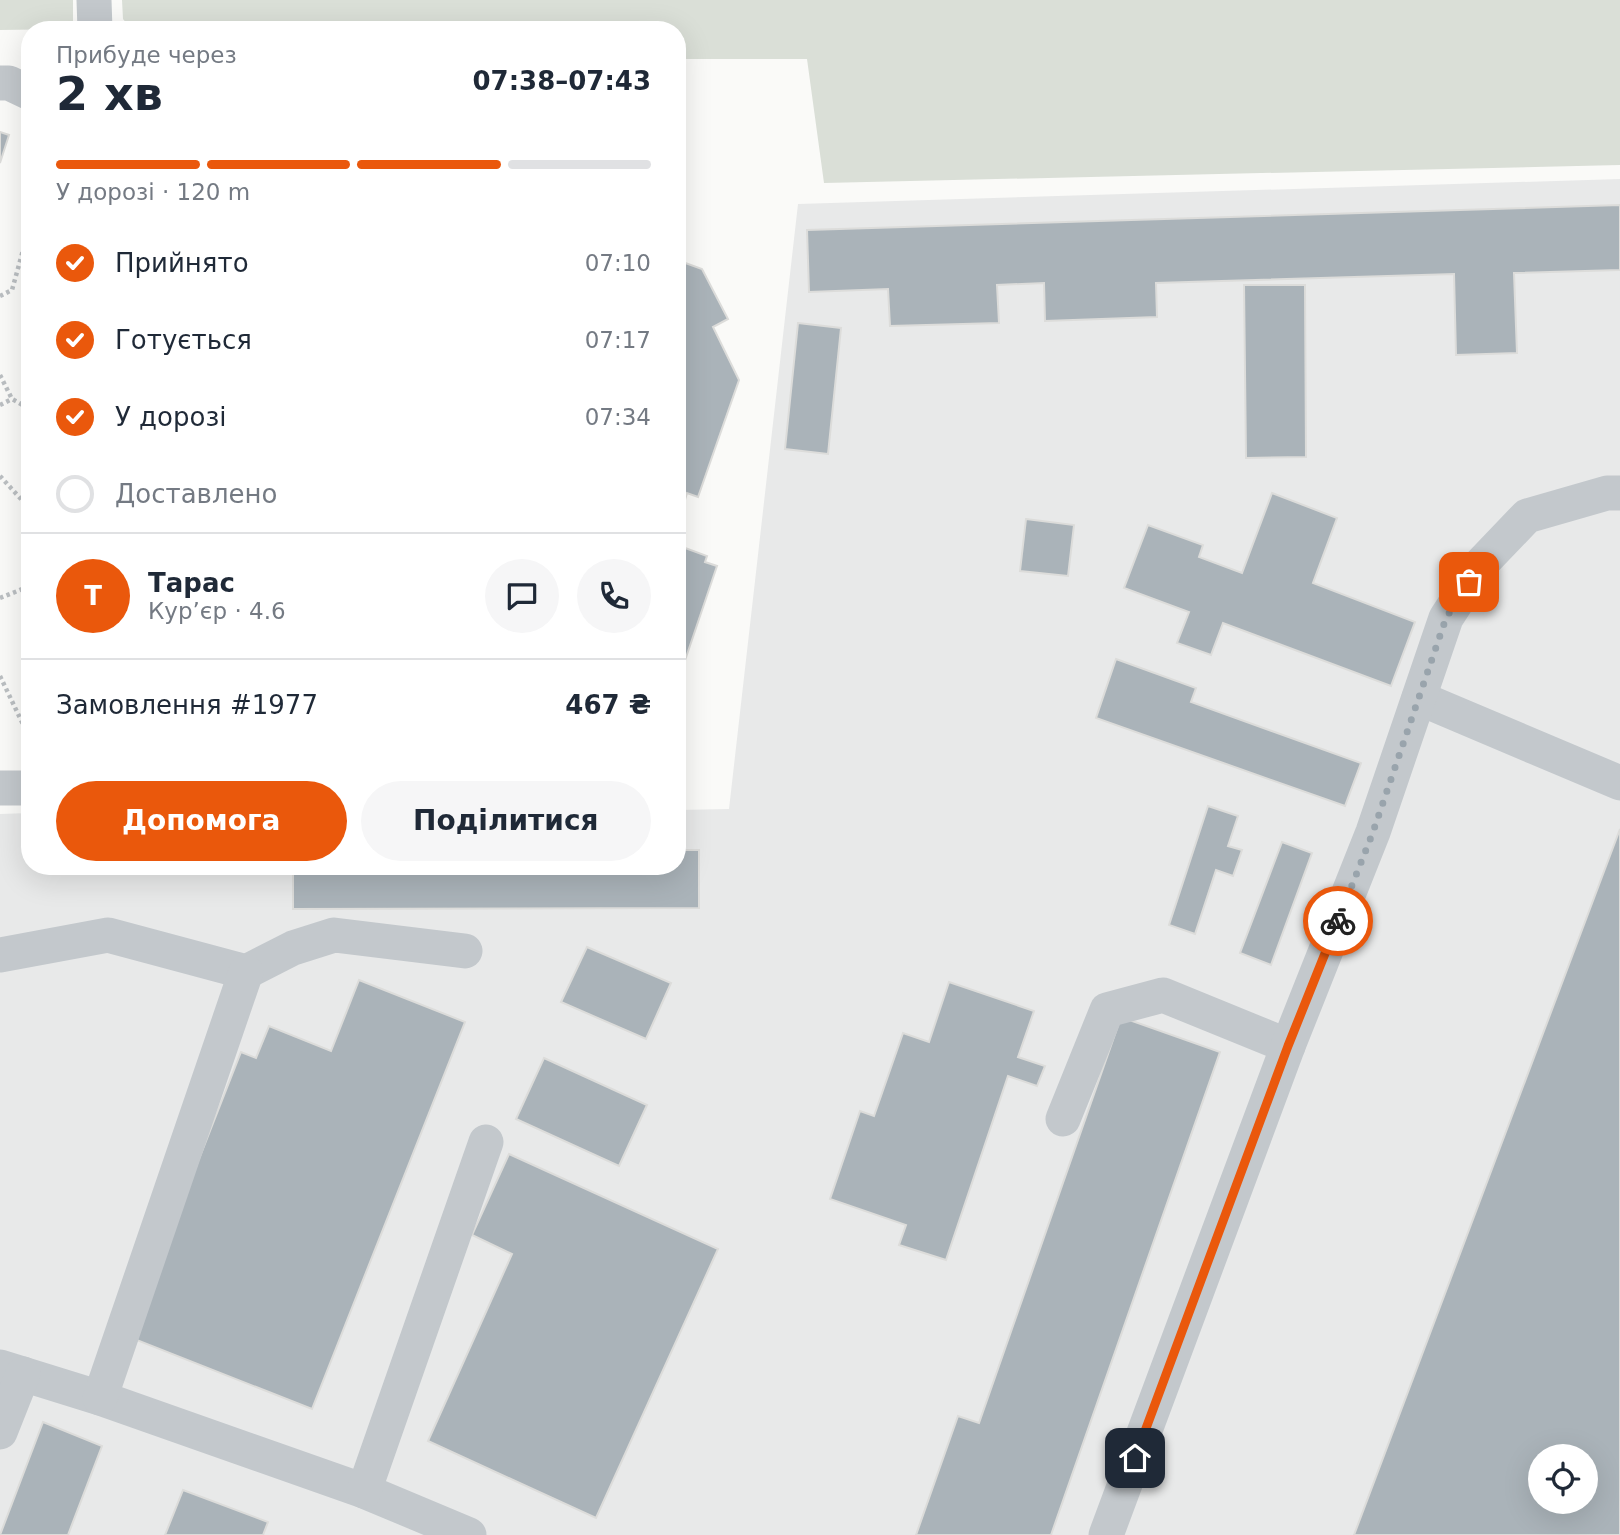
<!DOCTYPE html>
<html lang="uk">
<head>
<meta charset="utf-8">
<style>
  :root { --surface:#fff; --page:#f6f6f7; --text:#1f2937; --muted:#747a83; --line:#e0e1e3; --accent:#ea580c }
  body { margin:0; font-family:"DejaVu Sans",sans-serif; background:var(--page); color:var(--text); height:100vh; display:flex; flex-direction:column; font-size:26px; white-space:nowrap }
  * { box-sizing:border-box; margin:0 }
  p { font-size:23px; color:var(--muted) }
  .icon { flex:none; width:38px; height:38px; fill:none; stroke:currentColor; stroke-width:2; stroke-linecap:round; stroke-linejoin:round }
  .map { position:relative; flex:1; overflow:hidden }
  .panel { position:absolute; left:21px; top:21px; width:665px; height:854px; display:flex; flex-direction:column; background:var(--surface); border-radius:28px; box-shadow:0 7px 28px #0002 }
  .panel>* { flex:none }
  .controls { position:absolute; left:1528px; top:1444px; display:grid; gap:14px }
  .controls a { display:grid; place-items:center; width:70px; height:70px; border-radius:50%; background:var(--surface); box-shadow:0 7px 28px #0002; font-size:35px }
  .pin { position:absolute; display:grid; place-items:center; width:60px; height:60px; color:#fff; margin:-30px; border-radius:14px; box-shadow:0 4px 10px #0006 }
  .courier { position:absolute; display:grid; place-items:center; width:70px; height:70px; margin:-35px; border:5px solid #ea580c; border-radius:50%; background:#fff; color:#222; box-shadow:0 2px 9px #0007 }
  .head em { font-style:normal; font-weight:800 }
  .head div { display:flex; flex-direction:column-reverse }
  .head { display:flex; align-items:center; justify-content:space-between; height:119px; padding:0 35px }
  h1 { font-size:46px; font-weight:800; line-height:52px }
  .bar { display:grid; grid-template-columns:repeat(4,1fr); gap:10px 7px; align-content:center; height:84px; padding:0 35px }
  .bar i { height:9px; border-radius:5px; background:var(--line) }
  .bar .current { background:var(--accent) }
  .bar p { grid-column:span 4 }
  .line { display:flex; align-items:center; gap:18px; padding:0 35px; border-top:2px solid var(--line) }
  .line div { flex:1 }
  .round { display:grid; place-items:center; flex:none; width:74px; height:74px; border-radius:37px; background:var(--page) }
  ol { padding:0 35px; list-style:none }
  li { display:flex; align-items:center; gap:21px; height:77px }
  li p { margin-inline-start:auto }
  li .icon { padding:7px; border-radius:50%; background:var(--accent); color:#fff; stroke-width:4 }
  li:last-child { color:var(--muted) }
  li i { width:38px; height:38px; border:4px solid var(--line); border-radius:50% }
  .button { display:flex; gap:14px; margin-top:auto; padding:14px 35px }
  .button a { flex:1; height:80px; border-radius:42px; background:var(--accent); color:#fff; font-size:28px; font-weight:800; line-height:80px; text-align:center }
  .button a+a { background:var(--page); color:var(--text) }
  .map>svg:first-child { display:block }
  .built { fill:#e8e9e9; fill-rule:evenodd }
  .green { fill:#dadfd7 }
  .building { fill:#aab3b9; stroke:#dcdcda; stroke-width:2; fill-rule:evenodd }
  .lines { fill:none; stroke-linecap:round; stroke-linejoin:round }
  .path { stroke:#bbbfc2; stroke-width:4.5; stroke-dasharray:3.5 3.5; stroke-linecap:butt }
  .minor { stroke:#c3c8cc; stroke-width:35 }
  .done { stroke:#99a4ac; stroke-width:7; stroke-dasharray:0 12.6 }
  .route { stroke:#ea580c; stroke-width:9 }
</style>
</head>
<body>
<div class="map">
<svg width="1620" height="1535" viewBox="0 0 1620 1535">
  <rect width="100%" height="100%" fill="#fafaf8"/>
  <path class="built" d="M1620,179v1356h-1620v-721l30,-1v53h647v-56l52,-1 69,-605zM1540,1456h46v46h-46z"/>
  <g class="green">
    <path d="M0,0h73v29l-73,1z"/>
    <path d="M122,0h1498v165l-796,18 -17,-124h-130v-29h-545l-9,-11z"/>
  </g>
  <g class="building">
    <path d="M0,132l9,3 -9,28z"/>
    <path d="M1620,205v65l-106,3 3,80 -61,2 -2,-81 -298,9 1,34 -112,4 -1,-38 -47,2 2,38 -109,3 -2,-37 -79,3 -2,-62z"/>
    <path d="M677,260l25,9 26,50 -15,8 26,53 -41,117 -11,-4 -2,7 -8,-3v-148l4,-2 -4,-7z"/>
    <path d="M1244,285h61l1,172 -60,1z"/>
    <path d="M798,323l43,5 -13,126 -43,-5z"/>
    <path d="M1272,493l65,25 -24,65 102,39 -24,64 -168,-63 -12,32 -34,-12 12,-31 -65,-24 24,-63 55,20 -4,12 43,16z"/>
    <path d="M1026,519l48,6 -6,51 -48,-5z"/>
    <path d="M677,545l30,11 -2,6 12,4 -40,118z"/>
    <path d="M1116,659l80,29 -5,14 170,61 -16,43 -249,-88z"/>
    <path d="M1208,806l30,10 -10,30 14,4 -9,26 -17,-6 -21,64 -26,-9z"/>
    <path d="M1620,829v706h-266zM1540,1456h46v46h-46z"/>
    <path d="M1282,842l30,11 -41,112 -31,-12z"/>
    <path d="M677,850h22v58l-406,1v-43h384z"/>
    <path d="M587,947l84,36 -25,56 -85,-37z"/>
    <path d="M359,980l106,42 -153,387 -183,-72 112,-285 15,6 13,-32 62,25z"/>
    <path d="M949,982l85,29 -16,46 27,9 -8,20 -29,-10 -62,184 -47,-15 7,-20 -76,-26 30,-88 14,5 29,-83 26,9z"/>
    <path d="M1121,1017l99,35 -169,483h-135l42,-119 21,7z"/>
    <path d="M544,1058l103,47 -28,61 -103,-47z"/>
    <path d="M509,1154l209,95 -122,269 -168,-77 84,-187 -40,-19z"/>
    <path d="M43,1422l59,24 -34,89h-68z"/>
    <path d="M183,1490l85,32 -5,13h-98z"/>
  </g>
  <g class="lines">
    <g class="path">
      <path d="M0,296l12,-6 18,-65"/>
      <path d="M0,375l12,24 18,10"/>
      <path d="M0,405l12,-6"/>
      <path d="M0,476l30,33"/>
      <path d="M0,598l30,-12"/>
      <path d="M0,676l30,63"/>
    </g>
    <g class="minor">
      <path d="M94,0l1,30"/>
      <path d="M0,83h9l21,10"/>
      <path d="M1419,698l201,85"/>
      <path d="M0,788h30"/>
      <path d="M0,955l108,-20 138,37 47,-24 41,-13 131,16"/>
      <path d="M1063,1119l44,-109 56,-15 125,51"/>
      <path d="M0,1367l100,31 264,93 105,44"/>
      <path d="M100,1398l146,-426"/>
      <path d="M0,1432l23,-58"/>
      <path d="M364,1491l122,-349"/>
      <path d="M1106,1535l182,-489 85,-214 73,-214 35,-54 46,-48 80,-23h13"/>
    </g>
  </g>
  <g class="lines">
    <path class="done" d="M1338,921l35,-89 73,-214 23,-36"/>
    <path class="route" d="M1135,1458l153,-412 50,-125"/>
  </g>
</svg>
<div class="controls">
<a><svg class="icon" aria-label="locate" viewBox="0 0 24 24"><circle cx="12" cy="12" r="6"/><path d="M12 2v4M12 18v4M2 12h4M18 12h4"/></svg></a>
</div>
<div class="pin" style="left:1469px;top:582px;background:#ea580c"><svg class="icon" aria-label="bag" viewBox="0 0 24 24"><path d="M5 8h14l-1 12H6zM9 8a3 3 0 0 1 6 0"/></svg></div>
<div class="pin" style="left:1135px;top:1458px;background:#1f2937"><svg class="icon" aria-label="home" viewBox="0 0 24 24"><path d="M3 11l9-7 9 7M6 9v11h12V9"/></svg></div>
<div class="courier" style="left:1338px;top:921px"><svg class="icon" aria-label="bike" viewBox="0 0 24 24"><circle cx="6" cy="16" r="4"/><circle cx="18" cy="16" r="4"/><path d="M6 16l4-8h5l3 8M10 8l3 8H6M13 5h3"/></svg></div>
<section class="panel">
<div class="head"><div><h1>2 хв</h1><p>Прибуде через</p></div><em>07:38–07:43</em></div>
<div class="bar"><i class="current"></i><i class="current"></i><i class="current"></i><i></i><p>У дорозі · 120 m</p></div>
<ol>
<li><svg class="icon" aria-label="check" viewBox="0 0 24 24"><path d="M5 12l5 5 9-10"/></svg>Прийнято<p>07:10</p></li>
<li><svg class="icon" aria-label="check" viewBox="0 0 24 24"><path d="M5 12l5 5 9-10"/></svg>Готується<p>07:17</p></li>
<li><svg class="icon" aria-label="check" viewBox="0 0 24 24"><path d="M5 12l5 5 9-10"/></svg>У дорозі<p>07:34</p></li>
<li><i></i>Доставлено</li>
</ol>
<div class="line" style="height:126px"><b class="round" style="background:var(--accent);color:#fff">Т</b><div><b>Тарас</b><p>Кур’єр · 4.6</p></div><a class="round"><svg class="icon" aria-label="chat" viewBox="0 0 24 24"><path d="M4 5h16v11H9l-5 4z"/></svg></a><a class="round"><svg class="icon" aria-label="phone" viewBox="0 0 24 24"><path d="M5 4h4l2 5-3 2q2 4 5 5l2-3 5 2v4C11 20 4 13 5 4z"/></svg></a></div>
<div class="line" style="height:91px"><div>Замовлення #1977</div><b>467 ₴</b></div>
<div class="button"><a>Допомога</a><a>Поділитися</a></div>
</section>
</div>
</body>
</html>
